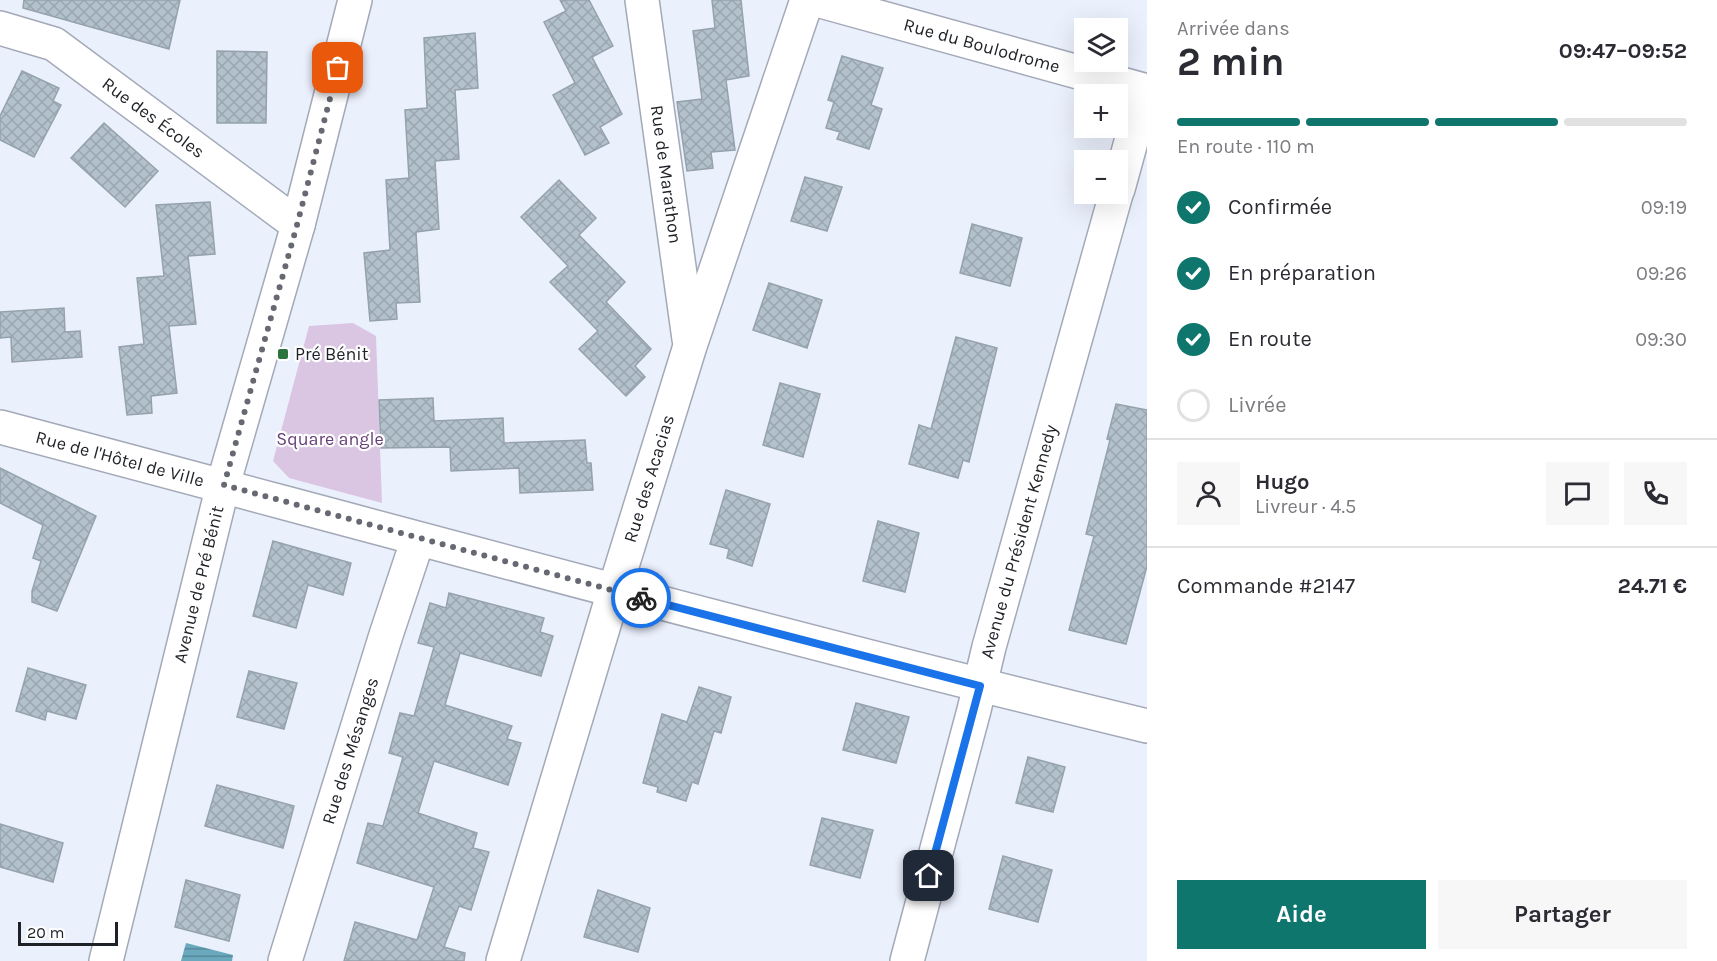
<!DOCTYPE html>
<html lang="fr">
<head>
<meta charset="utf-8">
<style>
  :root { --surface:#fff; --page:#f7f7f7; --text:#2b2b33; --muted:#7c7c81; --line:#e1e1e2; --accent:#0f766e }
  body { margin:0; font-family:Karla,sans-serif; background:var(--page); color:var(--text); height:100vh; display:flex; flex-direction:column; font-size:22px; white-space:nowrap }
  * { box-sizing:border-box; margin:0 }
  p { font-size:20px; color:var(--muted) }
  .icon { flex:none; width:33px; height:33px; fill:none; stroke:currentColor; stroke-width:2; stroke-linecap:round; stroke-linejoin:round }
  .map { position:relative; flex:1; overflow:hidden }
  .side { display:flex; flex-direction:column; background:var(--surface); width:570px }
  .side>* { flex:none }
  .controls { position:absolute; left:1074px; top:18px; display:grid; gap:12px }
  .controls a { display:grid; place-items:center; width:54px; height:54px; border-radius:0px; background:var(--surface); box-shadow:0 6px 24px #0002; font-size:30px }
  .scale { position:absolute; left:18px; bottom:15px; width:100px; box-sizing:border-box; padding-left:6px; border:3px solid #1e2126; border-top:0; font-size:16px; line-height:21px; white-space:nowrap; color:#1e2126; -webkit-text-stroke:4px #fefefe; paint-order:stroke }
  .pin { position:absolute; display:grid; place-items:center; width:51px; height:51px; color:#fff; margin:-26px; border-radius:12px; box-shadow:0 3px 9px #0006 }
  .courier { position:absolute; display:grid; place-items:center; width:60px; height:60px; margin:-30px; border:4px solid #1a73e8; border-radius:50%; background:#fff; color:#222; box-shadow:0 2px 8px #0007 }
  .overview em { font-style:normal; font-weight:700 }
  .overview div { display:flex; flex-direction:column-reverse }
  .overview { display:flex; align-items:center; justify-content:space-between; height:102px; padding:0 30px }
  h1 { font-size:39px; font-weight:700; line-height:45px }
  .bar { display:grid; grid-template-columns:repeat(4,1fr); gap:9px 6px; align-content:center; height:72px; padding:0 30px }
  .bar i { height:8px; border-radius:4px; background:var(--line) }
  .bar .selected { background:var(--accent) }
  .bar p { grid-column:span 4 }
  .line { display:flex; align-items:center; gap:15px; padding:0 30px; border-top:2px solid var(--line) }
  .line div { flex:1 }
  .round { display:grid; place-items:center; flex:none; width:63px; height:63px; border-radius:0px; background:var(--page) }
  ol { padding:0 30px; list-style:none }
  li { display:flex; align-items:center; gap:18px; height:66px }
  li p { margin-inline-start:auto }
  li .icon { padding:6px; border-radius:50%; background:var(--accent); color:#fff; stroke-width:4 }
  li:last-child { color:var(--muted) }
  li i { width:33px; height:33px; border:3px solid var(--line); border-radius:50% }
  .cta { display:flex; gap:12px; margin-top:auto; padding:12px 30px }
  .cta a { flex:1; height:69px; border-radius:0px; background:var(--accent); color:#fff; font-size:24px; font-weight:700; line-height:69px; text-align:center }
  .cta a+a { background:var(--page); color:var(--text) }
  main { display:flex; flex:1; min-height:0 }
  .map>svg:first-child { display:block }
  .green { fill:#dac5e3 }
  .water { fill:url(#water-rules) }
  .building { fill:url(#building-cross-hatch); stroke:#95a2ae; stroke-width:1.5 }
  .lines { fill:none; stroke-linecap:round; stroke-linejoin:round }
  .minor-casing { stroke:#a3a9b7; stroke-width:36 }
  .minor { stroke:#fff; stroke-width:33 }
  .done { stroke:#666971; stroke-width:6; stroke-dasharray:0 10.8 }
  .route { stroke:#1a73e8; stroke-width:8 }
  .poi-dot { fill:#2d733e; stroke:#fefefe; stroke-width:2 }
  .labels { text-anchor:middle; stroke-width:4.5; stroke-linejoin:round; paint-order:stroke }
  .street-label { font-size:18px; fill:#1e2126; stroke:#fefefe }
  .poi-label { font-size:18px; fill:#1e2126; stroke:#fefefe; text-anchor:start }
  .park-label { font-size:18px; fill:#663e77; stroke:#fefefe }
</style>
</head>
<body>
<main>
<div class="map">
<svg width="1147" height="961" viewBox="0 0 1147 961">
  <defs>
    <pattern id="water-rules" width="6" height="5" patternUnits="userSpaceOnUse" patternTransform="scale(1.5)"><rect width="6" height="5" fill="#69a8bd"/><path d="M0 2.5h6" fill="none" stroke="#568899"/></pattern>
    <pattern id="building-cross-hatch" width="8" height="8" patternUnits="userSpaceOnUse" patternTransform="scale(1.5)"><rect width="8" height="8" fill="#b3c1cc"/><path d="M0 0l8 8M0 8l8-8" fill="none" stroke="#9aa6af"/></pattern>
  </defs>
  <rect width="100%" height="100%" fill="#ebf0fd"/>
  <path class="green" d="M353,323l23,13 6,167 -93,-25 -16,-17 36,-135z"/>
  <path class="water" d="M186,943l47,12 -1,6h-51z"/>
  <g class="building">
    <path d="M24,0h156l-11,49 -146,-41z"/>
    <path d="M560,0h29l24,46 -21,11 30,57 -22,13 9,16 -24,12 -32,-60 22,-12 -31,-61 22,-11z"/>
    <path d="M712,0h29l8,76 -23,4 9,70 -24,2 2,16 -26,3 -10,-69 25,-3 -9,-68 22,-3z"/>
    <path d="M475,33l3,55 -23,2 4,69 -24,2 4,68 -23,3 4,70 -24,1 1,16 -27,2 -6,-68 26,-3 -4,-70 23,-2 -4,-68 22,-2 -3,-70z"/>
    <path d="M217,51l50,1 -1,71h-49z"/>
    <path d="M842,56l41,12 -12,37 11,4 -13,40 -32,-10 3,-7 -14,-4 8,-26 -6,-2z"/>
    <path d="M22,71l37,17 -6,13 8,4 -27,52 -34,-17v-24z"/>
    <path d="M104,123l54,48 -33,36 -54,-49z"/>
    <path d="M805,177l37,10 -15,44 -36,-10z"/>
    <path d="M559,180l37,38 -17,17 46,47 -19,20 45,47 -16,17 10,11 -19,19 -47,-47 19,-18 -48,-49 18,-16 -47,-49z"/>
    <path d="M210,202l5,52 -27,2 8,68 -27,2 8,67 -26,3 1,17 -25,2 -8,-68 25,-3 -7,-66 27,-2 -8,-71z"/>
    <path d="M972,224l50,14 -12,48 -50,-13z"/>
    <path d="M769,283l53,17 -15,48 -54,-18z"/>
    <path d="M64,308l1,24 15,-1 2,26 -70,5 -1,-25 -11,1v-26z"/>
    <path d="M956,337l41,11 -28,114 -6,-2 -5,18 -49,-14 10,-39 12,4z"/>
    <path d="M780,383l40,11 -17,63 -40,-12z"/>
    <path d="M433,398l1,23 69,-3 1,25 81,-3 2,23h4l2,27 -73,3 -1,-25 -68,3 -1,-24 -69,1 -2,-48z"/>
    <path d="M1116,404l31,6v156l-21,78 -57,-14 25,-94 -8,-2 24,-94 -3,-1z"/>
    <path d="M0,468l96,48 -39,95 -25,-9v-11l9,-30 -8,-3 10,-33 -43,-22z"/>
    <path d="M726,490l44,14 -18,62 -25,-8 2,-9 -19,-5z"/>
    <path d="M878,521l41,12 -14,59 -42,-11z"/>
    <path d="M273,541l78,22 -8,32 -35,-10 -12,43 -43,-12z"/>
    <path d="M449,593l95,25 -4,14 13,4 -12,40 -81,-23 -15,52 67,21 -5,13 14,4 -13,42 -74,-24 -16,52 59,20 -4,15 16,4 -18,58 -12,-4 -15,41 21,6 -1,8h-120l11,-39 62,18 17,-53 -77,-24 11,-40 15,3 20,-69 -14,-4 11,-40 14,3 20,-69 -16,-4 12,-40 16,5z"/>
    <path d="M28,668l58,17 -10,34 -29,-8 -2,9 -29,-9z"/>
    <path d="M249,671l48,12 -13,46 -47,-12z"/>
    <path d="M699,687l32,10 -10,36 -7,-2 -16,53 -6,-2 -6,19 -29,-9 1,-5 -15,-4 19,-69 25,8z"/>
    <path d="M856,703l53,14 -13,46 -53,-13z"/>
    <path d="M1028,757l37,10 -12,45 -37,-9z"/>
    <path d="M217,785l77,21 -11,42 -78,-22z"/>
    <path d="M822,818l51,12 -13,48 -50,-13z"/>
    <path d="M0,824l63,19 -10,39 -53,-15z"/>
    <path d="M1003,856l49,14 -14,52 -49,-13z"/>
    <path d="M186,880l54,15 -11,46 -54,-14z"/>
    <path d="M598,890l52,18 -12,44 -54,-15z"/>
  </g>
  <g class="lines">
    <g class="minor-casing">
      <g id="minor">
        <path id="s1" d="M642,0l47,339"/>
        <path id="s2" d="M817,0l330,91"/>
        <path id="s3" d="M0,28l54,16 244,181"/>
        <path d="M1118,189l27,-98"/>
        <path id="s4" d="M0,427c382,101 763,206 1147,299"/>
        <path id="s5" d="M106,961l117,-476 75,-260 57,-225"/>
        <path id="s6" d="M285,961l101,-326 32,-96"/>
        <path id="s7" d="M503,961l106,-353 81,-262 117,-346"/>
        <path id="s8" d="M907,961l67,-251 15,-63 127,-453"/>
      </g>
    </g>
    <use href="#minor" class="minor"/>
  </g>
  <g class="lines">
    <path class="done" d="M338,68l-41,157 -73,260 417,113"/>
    <path class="route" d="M641,598l339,88 -51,190"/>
  </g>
  <rect class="poi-dot" x="277" y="348" width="12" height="12" rx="3"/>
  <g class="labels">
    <g class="street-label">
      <text dy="6" stroke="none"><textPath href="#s2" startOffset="171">Rue du Boulodrome</textPath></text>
      <text dy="6" stroke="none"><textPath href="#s3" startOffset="180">Rue des Écoles</textPath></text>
      <text dy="6" stroke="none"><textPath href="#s1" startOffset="176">Rue de Marathon</textPath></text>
      <text dy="6" stroke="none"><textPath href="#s4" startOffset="124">Rue de l'Hôtel de Ville</textPath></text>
      <text dy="6" stroke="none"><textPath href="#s7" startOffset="504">Rue des Acacias</textPath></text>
      <text dy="6" stroke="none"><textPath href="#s8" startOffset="434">Avenue du Président Kennedy</textPath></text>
      <text dy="6" stroke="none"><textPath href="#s5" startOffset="388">Avenue de Pré Bénit</textPath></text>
      <text dy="6" stroke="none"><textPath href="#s6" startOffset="220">Rue des Mésanges</textPath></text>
    </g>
    <g class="poi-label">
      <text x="295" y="360">Pré Bénit</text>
    </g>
    <g class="park-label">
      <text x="330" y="445">Square angle</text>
    </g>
  </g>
</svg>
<div class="controls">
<a><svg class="icon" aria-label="layers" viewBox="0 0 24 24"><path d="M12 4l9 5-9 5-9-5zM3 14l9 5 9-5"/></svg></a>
<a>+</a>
<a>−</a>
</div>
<div class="scale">20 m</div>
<div class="pin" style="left:338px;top:68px;background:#ea580c"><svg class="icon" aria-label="bag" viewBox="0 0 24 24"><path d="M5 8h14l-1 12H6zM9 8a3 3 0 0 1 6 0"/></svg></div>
<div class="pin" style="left:929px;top:876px;background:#1f2937"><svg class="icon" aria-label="home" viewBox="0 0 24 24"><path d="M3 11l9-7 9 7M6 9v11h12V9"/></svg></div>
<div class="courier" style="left:641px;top:598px"><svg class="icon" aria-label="bike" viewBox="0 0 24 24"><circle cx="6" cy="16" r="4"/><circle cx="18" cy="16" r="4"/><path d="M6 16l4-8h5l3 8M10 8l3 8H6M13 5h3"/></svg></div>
</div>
<section class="side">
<div class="overview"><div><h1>2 min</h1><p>Arrivée dans</p></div><em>09:47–09:52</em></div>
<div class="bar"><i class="selected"></i><i class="selected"></i><i class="selected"></i><i></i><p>En route · 110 m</p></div>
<ol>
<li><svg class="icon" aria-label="check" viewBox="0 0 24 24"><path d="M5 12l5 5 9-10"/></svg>Confirmée<p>09:19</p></li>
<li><svg class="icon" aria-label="check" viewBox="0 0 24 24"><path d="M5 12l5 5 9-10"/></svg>En préparation<p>09:26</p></li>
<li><svg class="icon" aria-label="check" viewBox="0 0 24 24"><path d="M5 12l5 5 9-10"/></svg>En route<p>09:30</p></li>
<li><i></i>Livrée</li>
</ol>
<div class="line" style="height:108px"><a class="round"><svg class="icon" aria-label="person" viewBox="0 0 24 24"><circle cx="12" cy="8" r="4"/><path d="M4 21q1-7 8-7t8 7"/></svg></a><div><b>Hugo</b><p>Livreur · 4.5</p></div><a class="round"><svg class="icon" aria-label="chat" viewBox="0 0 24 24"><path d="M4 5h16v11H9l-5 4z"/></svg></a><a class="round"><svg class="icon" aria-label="phone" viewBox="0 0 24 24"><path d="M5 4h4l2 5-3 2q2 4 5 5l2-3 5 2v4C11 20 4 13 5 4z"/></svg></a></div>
<div class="line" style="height:78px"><div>Commande #2147</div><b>24.71 €</b></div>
<div class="cta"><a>Aide</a><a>Partager</a></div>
</section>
</main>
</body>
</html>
